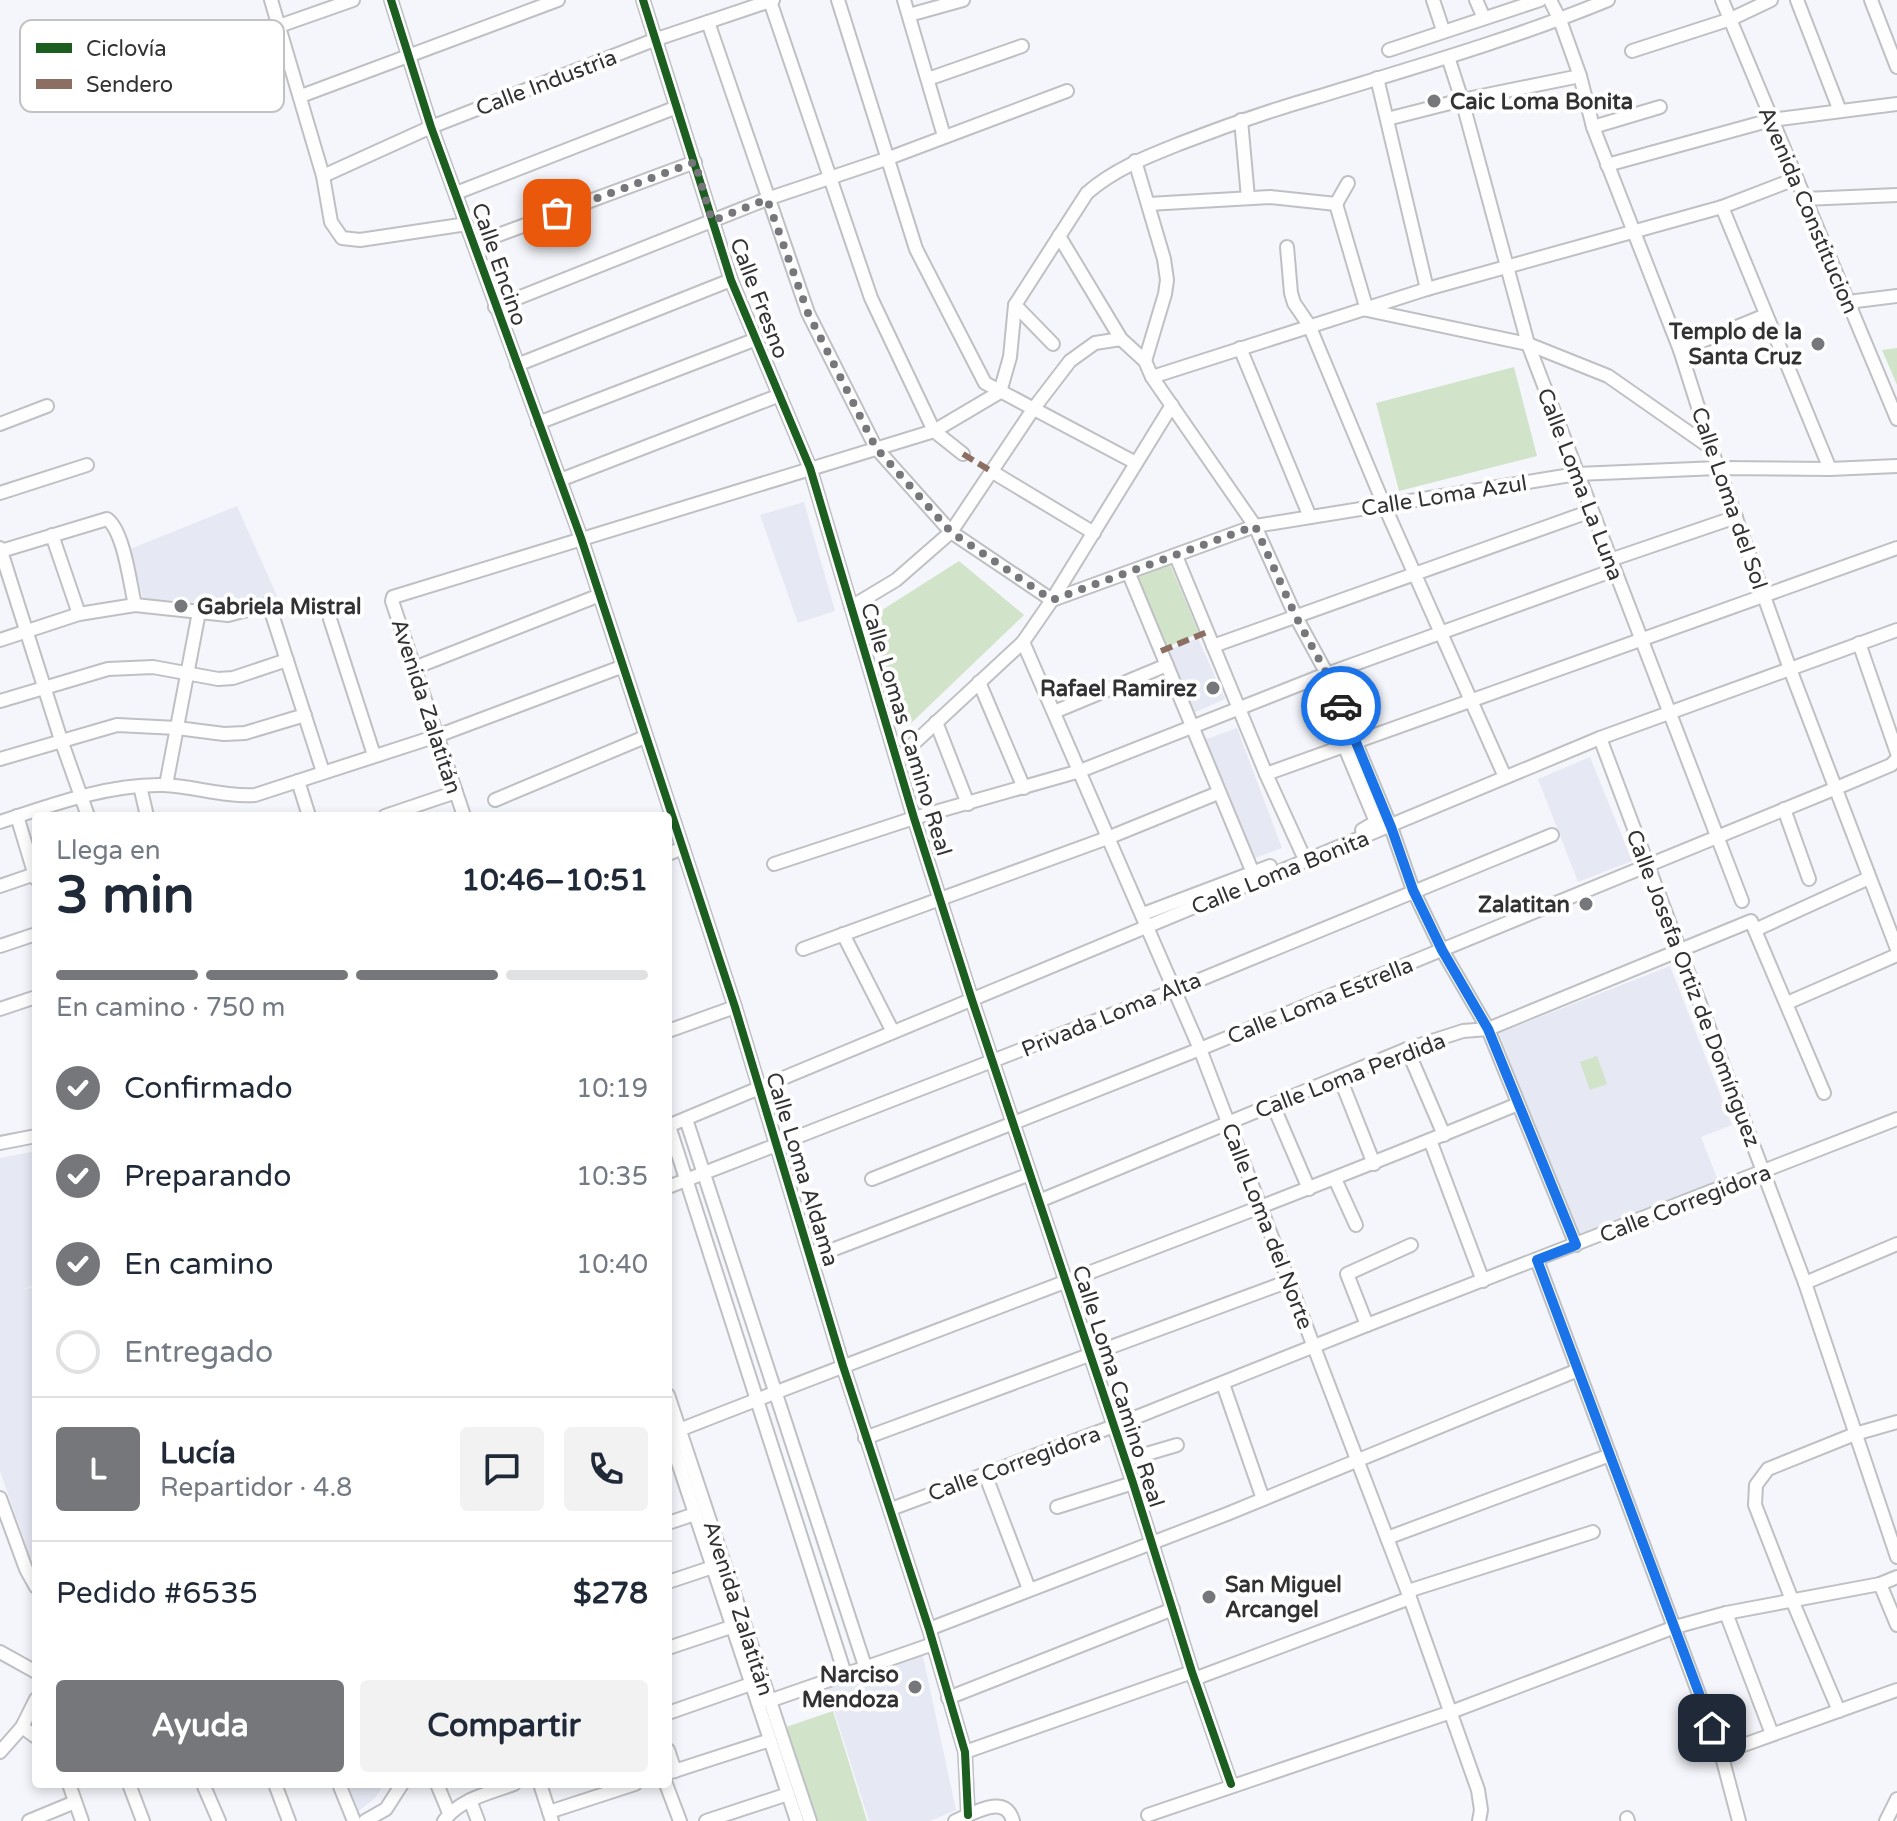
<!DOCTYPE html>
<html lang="es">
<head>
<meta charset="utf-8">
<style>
  :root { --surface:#fff; --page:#f2f2f3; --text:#1f2937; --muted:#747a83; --line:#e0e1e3; --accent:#76777a }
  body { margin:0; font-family:"Varela Round",sans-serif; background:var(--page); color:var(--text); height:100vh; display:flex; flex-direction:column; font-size:30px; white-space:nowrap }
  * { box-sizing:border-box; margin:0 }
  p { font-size:26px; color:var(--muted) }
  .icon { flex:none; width:44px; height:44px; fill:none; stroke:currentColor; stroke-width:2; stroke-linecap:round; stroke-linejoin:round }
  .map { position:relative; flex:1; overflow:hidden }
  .panel { position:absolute; left:32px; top:812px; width:640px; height:976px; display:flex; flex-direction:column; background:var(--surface); border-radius:8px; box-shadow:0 4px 12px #0003 }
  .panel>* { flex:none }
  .pin { position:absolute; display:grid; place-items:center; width:68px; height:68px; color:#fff; margin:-34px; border-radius:16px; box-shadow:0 4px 12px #0006 }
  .courier { position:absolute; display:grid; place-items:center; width:80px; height:80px; margin:-40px; border:6px solid #1a73e8; border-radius:50%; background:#fff; color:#222; box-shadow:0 2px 10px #0007 }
  .head em { font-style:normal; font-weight:700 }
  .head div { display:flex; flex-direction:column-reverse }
  .head { display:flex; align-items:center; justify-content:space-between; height:136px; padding:0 24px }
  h1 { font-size:52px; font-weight:700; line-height:60px }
  .bar { display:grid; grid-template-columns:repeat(4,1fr); gap:12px 8px; align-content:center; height:96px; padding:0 24px }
  .bar i { height:10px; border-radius:6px; background:var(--line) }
  .bar .active { background:var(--accent) }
  .bar p { grid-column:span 4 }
  .line { display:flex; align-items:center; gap:20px; padding:0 24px; border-top:2px solid var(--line) }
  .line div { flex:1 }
  .round { display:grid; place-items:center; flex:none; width:84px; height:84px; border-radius:8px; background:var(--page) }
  ol { padding:0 24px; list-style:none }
  li { display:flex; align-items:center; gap:24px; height:88px }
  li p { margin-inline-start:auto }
  li .icon { padding:8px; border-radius:50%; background:var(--accent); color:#fff; stroke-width:4 }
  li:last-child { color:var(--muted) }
  li i { width:44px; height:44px; border:4px solid var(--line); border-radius:50% }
  .primary-button { display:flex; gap:16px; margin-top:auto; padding:16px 24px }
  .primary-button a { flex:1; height:92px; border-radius:8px; background:var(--accent); color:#fff; font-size:32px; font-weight:700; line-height:92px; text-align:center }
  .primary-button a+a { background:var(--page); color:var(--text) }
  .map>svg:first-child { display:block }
  .built { fill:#e6e8f3 }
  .green { fill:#d1e3c9 }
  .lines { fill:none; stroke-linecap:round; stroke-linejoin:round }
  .minor-casing { stroke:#bfc0c3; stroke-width:16 }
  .minor { stroke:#fefefe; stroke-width:12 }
  .quiet { stroke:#8d6e63; stroke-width:6; stroke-dasharray:12 6; stroke-linecap:butt }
  .cycleway-casing { stroke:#fff; stroke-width:13 }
  .cycleway { stroke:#1b5e20; stroke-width:8 }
  .done { stroke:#76777a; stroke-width:8; stroke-dasharray:0 14.4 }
  .route { stroke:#1a73e8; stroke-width:10 }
  .poi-dot { fill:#76777a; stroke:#fff; stroke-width:3 }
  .labels { text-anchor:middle; stroke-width:8; stroke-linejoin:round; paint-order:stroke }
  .street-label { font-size:22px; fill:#323235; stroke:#fff }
  .poi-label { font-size:22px; font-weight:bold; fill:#323235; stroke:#fff; text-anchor:end }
  .key { fill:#fff; stroke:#c2c2c2; stroke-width:2 }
  .key-label { font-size:22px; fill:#323235 }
</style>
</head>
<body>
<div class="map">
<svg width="1897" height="1821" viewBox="0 0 1897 1821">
  <rect width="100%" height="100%" fill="#f5f6fb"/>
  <g class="built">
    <path d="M804,502l31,109 -37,12 -38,-108z"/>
    <path d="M237,506l40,90 -49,15 -85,-13 -13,-49z"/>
    <path d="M1198,638l27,61 -34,15 -27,-62z"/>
    <path d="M1237,728l45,120 -32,12 -49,-119z"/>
    <path d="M1590,757l42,104 -54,21 -40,-103z"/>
    <path d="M1670,966l62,159 -31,12 18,46 -140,56 -80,-206z"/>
    <path d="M36,1151v133l-15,6 15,-4v277l-6,-6 -30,-86v-313z"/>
    <path d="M922,1652l34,158 -26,11h-61l-43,-136z"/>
    <path d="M348,1784h36l-9,14 -16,13z"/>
  </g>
  <g class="green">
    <path d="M1897,348v37l-15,-35z"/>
    <path d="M1514,367l23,89 -138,35 -23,-88z"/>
    <path d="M959,561l65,54 -118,113 -38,-109z"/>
    <path d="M1170,564l29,69 -36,16 -30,-70z"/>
    <path d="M1597,1056l10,28 -17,6 -10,-28z"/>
    <path d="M833,1711l34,110h-52l-29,-94z"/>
  </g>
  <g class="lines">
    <g class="minor-casing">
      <g id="minor">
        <path d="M271,0l52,176 8,46 11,16 18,2 107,-16"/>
        <path d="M391,0l40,127 150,411 154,469 108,359 86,263 36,123 3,63"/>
        <path d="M643,0l88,280 79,188 104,350 58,182 161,483 59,189 39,112"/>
        <path d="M838,0l78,249 69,134 151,80"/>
        <path d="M904,0l40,136"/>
        <path d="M1433,0l10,30"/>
        <path d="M1476,0l8,18"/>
        <path d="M1550,0l10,20 20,56 13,51 87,223 31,98 79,221 107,280"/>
        <path d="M1722,0l175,419"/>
        <path d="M1797,0l43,111"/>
        <path d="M1871,0l26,67"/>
        <path d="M770,1l101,297 63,133 29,23"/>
        <path d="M909,15l54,-15"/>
        <path d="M708,22l100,291 68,135 75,84 101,68 203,-74 322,-52 141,-6 112,1 67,-3"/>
        <path d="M279,26l74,-26"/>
        <path d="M1389,50l151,-50"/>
        <path d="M1632,51l99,-32 40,-19"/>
        <path d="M1448,57l14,43 66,244 214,557"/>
        <path d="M1377,78l50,211"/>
        <path d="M928,79l94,-33"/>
        <path d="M301,96l257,-96"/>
        <path d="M1387,119l75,-19 118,-24"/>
        <path d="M1241,120l7,78"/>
        <path d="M1593,127l67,-20"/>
        <path d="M1135,161l29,98 3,21 -2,14 -20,67"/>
        <path d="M1607,165l164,-45 126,-16"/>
        <path d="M323,176l108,-49 223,-87 119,-40"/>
        <path d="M456,193l221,-86"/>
        <path d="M1804,199l93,-4"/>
        <path d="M1148,204l122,-7 66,7"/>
        <path d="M1336,204l31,106 161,34 80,32 103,72"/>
        <path d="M1336,204l12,-21"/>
        <path d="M1722,207l108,262"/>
        <path d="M1059,236l62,103 24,22 7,16 103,149 41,91 31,57 64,153 22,63 29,60 46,79 88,216"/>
        <path d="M474,244l221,-82"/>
        <path d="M1287,247l4,46 3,10 15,22 75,180 121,272"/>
        <path d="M1848,302l49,-6"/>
        <path d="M1015,305l38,39"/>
        <path d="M495,307l272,-108 122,-41 178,-67"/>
        <path d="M1240,348l70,169"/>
        <path d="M1680,350l86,-35"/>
        <path d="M517,365l214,-85"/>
        <path d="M1152,377l275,-88 295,-82 73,-28"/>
        <path d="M538,423l216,-83"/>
        <path d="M0,424l47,-18"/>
        <path d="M991,471l103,62"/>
        <path d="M560,480l220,-85"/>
        <path d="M0,493l87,-28"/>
        <path d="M52,535l27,79"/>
        <path d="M0,548l61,192 27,76"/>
        <path d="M1,551l106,-32c17,12 23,65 28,86"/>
        <path d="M1176,556l90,218 36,79"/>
        <path d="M1610,560l126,-43"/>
        <path d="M1129,574l124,299"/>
        <path d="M851,607l45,-27 55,-48 83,-124 36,-47 25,-18 26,-4"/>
        <path d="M330,619l44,136"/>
        <path d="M0,640l79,-26 56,-9 93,10 38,-10 4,3 53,164"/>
        <path d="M1023,642l177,407 210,549 68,192 3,20 -2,11"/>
        <path d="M1859,643l38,110"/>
        <path d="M1213,646l378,-135"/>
        <path d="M414,668l186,-73"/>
        <path d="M1316,678l60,144 -14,8"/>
        <path d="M979,682l45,106"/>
        <path d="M0,701l108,-32 45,-2 65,12 15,-1 54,-18"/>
        <path d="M1054,712l113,-47"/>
        <path d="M936,722l32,82"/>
        <path d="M1600,738l205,545 92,274"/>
        <path d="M0,759l117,-34 60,3 47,6 21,-1 60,-18"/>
        <path d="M897,759l126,-117 29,-42 120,-195"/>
        <path d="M1266,774l631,-226"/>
        <path d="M298,781l11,35"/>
        <path d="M166,785l33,-173"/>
        <path d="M140,786l7,30"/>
        <path d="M495,800l150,-63"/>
        <path d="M1784,809l25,70"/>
        <path d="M17,816l19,63"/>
        <path d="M385,816l71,-24"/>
        <path d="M464,816l-72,-215 1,-4 541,-166 66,-39 10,-35 5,-52 72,-112c29,-25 62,-37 97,-51 44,-17 88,-32 133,-45 98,-30 196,-58 291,-97"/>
        <path d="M0,822c51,-17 108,-38 163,-37 31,1 60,12 92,10l182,-59 184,-69"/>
        <path d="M668,854l15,-6"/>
        <path d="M774,864l140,-46 166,-47 236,-93 298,-108"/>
        <path d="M0,886l35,-12"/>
        <path d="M1143,914l127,-48"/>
        <path d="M1755,930l114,-52"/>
        <path d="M843,934l50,98"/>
        <path d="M0,946l36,-12"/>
        <path d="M803,949l307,-112 108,-44"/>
        <path d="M1787,1003l110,-48"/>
        <path d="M0,1009l36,-12"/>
        <path d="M668,1031l67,-24"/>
        <path d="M1407,1049l37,86"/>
        <path d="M1340,1078l34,86"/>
        <path d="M1273,1105l36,84"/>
        <path d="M686,1119l179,547"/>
        <path d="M668,1126l932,-388 297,-108"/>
        <path d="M669,1126l176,548"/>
        <path d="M1430,1140l53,141"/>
        <path d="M0,1143l36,-7"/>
        <path d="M872,1179l328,-130 634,-260 57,-24 6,-6"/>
        <path d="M1335,1179l21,46"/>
        <path d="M668,1187l507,-197 377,-155"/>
        <path d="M1039,1201l368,-152 56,-18 25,-2 263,-108 73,172"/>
        <path d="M811,1258l219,-84"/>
        <path d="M1537,1260l184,493 18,68"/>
        <path d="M1805,1283l92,-39"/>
        <path d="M1367,1325l-20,-51 64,-29"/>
        <path d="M1223,1384l40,115"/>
        <path d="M668,1395l142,426"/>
        <path d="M668,1432l129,389"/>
        <path d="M669,1434c282,-111 568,-214 849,-330"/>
        <path d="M865,1438l424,-157"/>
        <path d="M1126,1460l51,-15"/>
        <path d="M985,1474l44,115"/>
        <path d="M0,1498l26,71 10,18"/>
        <path d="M1057,1507l76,-24"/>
        <path d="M891,1509l223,-83 253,-101 530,-206"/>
        <path d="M668,1523l27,-9"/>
        <path d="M1387,1538l223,-83"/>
        <path d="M668,1582l45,-15"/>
        <path d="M1880,1584l17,41"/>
        <path d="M1408,1591l185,-59"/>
        <path d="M1726,1613l46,121"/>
        <path d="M929,1629l298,-115 351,-144"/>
        <path d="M668,1648l72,-24"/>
        <path d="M0,1652l36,20"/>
        <path d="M1194,1679l216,-81"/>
        <path d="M948,1698l225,-89"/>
        <path d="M769,1701l164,-57"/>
        <path d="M1839,1711l-47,-111 -37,-95 1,-20 12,-16 87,-35 42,-12"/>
        <path d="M668,1713l83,-29"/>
        <path d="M22,1727l14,10"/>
        <path d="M668,1750l7,21"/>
        <path d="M0,1752l22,-25 14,-28"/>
        <path d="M965,1752l227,-80"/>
        <path d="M1721,1753l176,-63"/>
        <path d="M668,1773l102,-33"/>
        <path d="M69,1784l13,37"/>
        <path d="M129,1784l14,37"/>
        <path d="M203,1784l16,37"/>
        <path d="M275,1784l14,37"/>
        <path d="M339,1784l15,37"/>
        <path d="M437,1784l12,29"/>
        <path d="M540,1784l12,37"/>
        <path d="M666,1784l14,37"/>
        <path d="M470,1800l8,21"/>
        <path d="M549,1812l86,-28"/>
        <path d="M1148,1815l303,-103 224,-85 51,-14 154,-29 17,-7"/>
        <path d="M1627,1818l1,3"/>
        <path d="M29,1821l46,-19"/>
        <path d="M365,1821l21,-12 16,-25"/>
        <path d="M444,1821c15,-22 46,-28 70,-37"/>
        <path d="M706,1821l82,-27"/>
        <path d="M955,1821c19,-8 50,-28 58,0"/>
        <path d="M1886,1821l11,-22"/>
      </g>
    </g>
    <use href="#minor" class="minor"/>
    <g class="quiet">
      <path d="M963,454l28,17"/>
      <path d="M1161,651l46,-19"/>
    </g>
    <g class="cycleway-casing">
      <g id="cycleway">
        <path d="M391,0l40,127 150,411 154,469 108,359 86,263 36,123 3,63"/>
        <path d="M643,0l88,280 79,188 104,350 58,182 161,483 59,189 39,112"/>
      </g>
    </g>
    <use href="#cycleway" class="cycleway"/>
  </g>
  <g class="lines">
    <path class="done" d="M557,213l138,-51 17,59 55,-22 41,114 68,135 75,84 101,68 203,-74 41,91 31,57 14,32"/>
    <path class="route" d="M1341,706l50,121 22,63 29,60 46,79 88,216 -39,15 175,468"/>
  </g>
  <g class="poi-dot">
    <circle cx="1434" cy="101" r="8"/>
    <circle cx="1818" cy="344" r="8"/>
    <circle cx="181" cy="606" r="8"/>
    <circle cx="1213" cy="688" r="8"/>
    <circle cx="1586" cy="904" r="8"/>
    <circle cx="1209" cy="1597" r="8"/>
    <circle cx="915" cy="1687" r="8"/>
  </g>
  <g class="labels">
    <g class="street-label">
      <text transform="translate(546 82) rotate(-21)" y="8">Calle Industria</text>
      <text transform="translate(1809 210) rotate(67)" y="8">Avenida Constitucion</text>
      <text transform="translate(500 264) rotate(71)" y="8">Calle Encino</text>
      <text transform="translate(760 298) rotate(69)" y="8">Calle Fresno</text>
      <text transform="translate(1581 484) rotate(69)" y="8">Calle Loma La Luna</text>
      <text transform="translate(1444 495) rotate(-9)" y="8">Calle Loma Azul</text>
      <text transform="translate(1730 498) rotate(71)" y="8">Calle Loma del Sol</text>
      <text transform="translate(427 706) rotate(72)" y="8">Avenida Zalatitán</text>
      <text transform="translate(907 729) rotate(73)" y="8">Calle Lomas Camino Real</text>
      <text transform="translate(1280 872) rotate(-22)" y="8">Calle Loma Bonita</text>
      <text transform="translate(1694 988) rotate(69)" y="8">Calle Josefa Ortiz de Domínguez</text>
      <text transform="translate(1320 1000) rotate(-22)" y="8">Calle Loma Estrella</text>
      <text transform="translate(1111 1014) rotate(-22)" y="8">Privada Loma Alta</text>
      <text transform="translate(1350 1075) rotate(-21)" y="8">Calle Loma Perdida</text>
      <text transform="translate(803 1169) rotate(73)" y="8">Calle Loma Aldama</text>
      <text transform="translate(1685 1203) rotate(-21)" y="8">Calle Corregidora</text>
      <text transform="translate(1268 1226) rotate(69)" y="8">Calle Loma del Norte</text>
      <text transform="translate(1119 1386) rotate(72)" y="8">Calle Loma Camino Real</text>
      <text transform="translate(1014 1463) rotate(-20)" y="8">Calle Corregidora</text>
      <text transform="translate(739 1608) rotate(72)" y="8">Avenida Zalatitán</text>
    </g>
    <g class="poi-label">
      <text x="1450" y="109" text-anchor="start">Caic Loma Bonita</text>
      <text x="1802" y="339">Templo de la<tspan x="1802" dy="25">Santa Cruz</tspan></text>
      <text x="197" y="614" text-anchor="start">Gabriela Mistral</text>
      <text x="1197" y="696">Rafael Ramirez</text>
      <text x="1570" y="912">Zalatitan</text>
      <text x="1225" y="1592" text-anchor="start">San Miguel<tspan x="1225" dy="25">Arcangel</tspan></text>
      <text x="899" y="1682">Narciso<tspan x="899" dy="25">Mendoza</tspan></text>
    </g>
  </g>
  <rect x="20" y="20" width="264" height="92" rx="12" class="key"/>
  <rect x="36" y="43" width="36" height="10" fill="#1b5e20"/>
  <rect x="36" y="79" width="36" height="10" fill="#8d6e63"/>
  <g class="key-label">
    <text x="86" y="56">Ciclovía</text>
    <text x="86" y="92">Sendero</text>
  </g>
</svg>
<div class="pin" style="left:557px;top:213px;background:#ea580c"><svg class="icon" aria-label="bag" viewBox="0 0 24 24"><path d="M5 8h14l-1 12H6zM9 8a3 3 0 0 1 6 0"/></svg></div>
<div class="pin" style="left:1712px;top:1728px;background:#1f2937"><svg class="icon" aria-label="home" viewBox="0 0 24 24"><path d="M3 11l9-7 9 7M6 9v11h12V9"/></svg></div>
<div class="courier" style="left:1341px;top:706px"><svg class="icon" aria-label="car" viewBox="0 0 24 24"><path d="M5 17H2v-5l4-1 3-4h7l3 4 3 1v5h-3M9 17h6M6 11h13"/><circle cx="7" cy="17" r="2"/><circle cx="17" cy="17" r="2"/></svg></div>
<section class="panel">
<div class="head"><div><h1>3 min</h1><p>Llega en</p></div><em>10:46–10:51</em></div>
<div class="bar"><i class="active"></i><i class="active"></i><i class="active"></i><i></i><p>En camino · 750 m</p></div>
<ol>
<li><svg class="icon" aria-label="check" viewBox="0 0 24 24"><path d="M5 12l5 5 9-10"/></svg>Confirmado<p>10:19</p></li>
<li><svg class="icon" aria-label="check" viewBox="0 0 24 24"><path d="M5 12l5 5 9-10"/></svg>Preparando<p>10:35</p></li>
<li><svg class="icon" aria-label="check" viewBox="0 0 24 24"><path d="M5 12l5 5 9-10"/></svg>En camino<p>10:40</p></li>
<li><i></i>Entregado</li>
</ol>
<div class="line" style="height:144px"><b class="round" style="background:var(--accent);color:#fff">L</b><div><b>Lucía</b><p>Repartidor · 4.8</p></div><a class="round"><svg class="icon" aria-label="chat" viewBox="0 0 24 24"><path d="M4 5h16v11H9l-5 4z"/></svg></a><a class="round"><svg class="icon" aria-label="phone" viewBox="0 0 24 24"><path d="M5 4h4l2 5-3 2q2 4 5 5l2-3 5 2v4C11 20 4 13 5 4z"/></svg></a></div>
<div class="line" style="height:104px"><div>Pedido #6535</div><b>$278</b></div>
<div class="primary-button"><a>Ayuda</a><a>Compartir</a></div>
</section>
</div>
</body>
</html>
